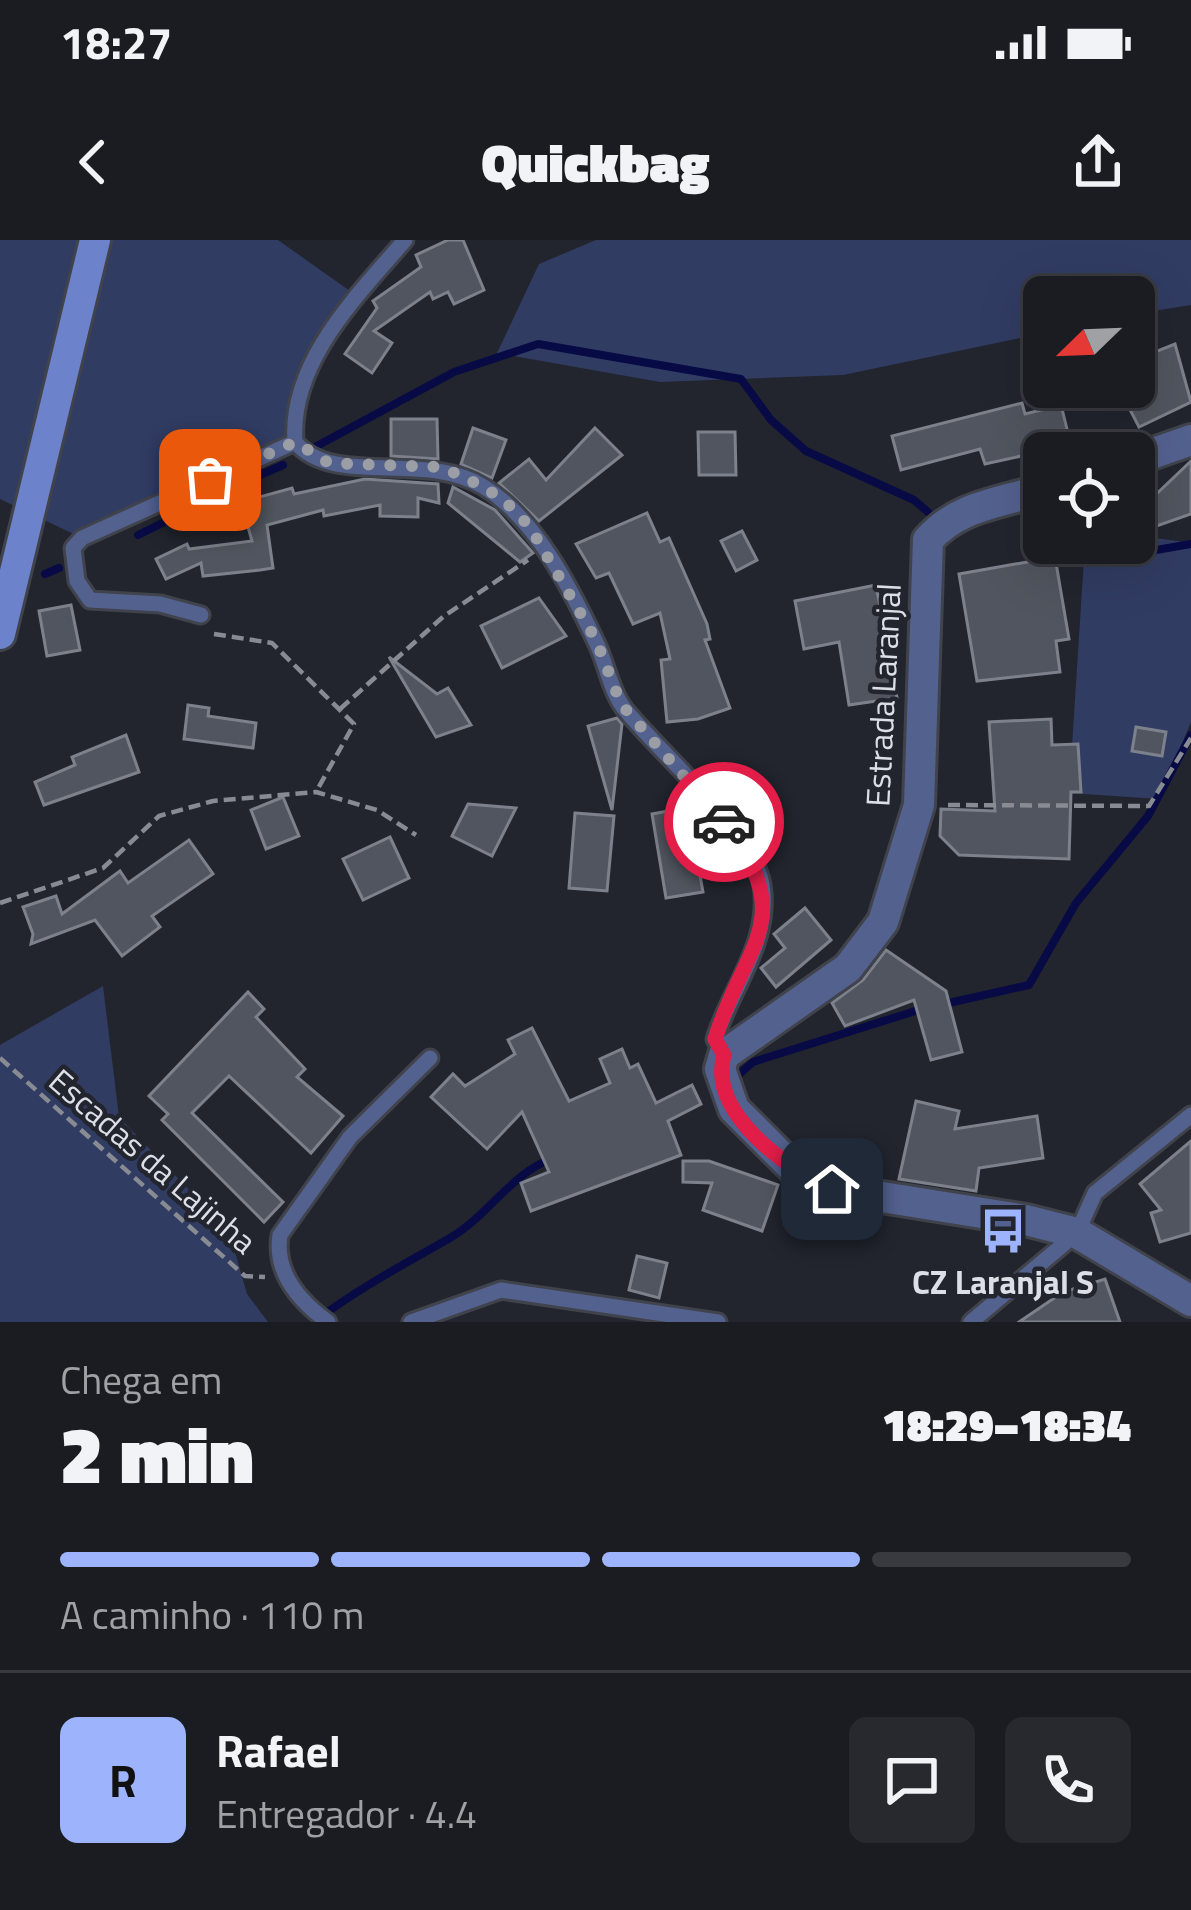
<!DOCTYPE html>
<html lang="pt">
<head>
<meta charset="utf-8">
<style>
  :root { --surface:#1a1c22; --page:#27292f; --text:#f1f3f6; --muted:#9fa1a5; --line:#383a40; --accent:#9db4fd }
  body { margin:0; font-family:"Titillium Web",sans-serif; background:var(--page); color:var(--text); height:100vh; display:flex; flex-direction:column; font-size:45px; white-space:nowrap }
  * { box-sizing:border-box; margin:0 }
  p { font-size:39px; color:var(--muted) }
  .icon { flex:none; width:66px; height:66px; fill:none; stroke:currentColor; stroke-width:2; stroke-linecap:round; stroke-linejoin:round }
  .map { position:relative; height:1082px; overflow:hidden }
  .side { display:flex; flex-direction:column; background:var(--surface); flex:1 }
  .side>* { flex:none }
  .needle { width:78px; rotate:247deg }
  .buttons { position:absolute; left:1023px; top:36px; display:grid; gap:24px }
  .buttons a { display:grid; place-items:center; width:132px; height:132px; border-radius:18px; background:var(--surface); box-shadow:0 12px 48px #0002,0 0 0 3px var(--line); font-size:60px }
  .pin { position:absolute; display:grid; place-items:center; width:102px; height:102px; color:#fff; margin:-51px; border-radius:24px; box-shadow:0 6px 18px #0006 }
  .courier { position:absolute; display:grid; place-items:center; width:120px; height:120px; margin:-60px; border:9px solid #e11d48; border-radius:50%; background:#fff; color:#222; box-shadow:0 3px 15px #0007 }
  .headline em { font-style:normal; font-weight:800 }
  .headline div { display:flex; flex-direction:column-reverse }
  .headline { display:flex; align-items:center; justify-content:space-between; height:204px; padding:0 60px }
  h1 { font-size:78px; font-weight:800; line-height:90px }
  .bar { display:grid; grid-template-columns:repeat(4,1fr); gap:18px 12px; align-content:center; height:144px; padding:0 60px }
  .bar i { height:15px; border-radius:9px; background:var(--line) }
  .bar .on { background:var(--accent) }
  .bar p { grid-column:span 4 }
  .line { display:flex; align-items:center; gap:30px; padding:0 60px; border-top:3px solid var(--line) }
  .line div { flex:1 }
  .round { display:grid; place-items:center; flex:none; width:126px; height:126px; border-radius:18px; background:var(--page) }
  .status { display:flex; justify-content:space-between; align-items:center; height:84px; padding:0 60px; background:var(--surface); direction:ltr }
  .status svg { height:33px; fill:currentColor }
  header { display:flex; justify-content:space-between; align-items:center; height:156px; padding:0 60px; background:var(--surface); font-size:54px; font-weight:800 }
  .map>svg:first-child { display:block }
  .green { fill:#313c63 }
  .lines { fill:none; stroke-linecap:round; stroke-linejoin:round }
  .stream { stroke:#080a46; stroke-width:8 }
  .building { fill:#51555f; stroke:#7d818c; stroke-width:3 }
  .lane-casing { stroke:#40434b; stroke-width:21 }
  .street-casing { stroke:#40434b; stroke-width:36 }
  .secondary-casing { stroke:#40434b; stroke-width:36 }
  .path { stroke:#888b92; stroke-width:4.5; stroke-dasharray:12 6; stroke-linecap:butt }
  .lane { stroke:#53618f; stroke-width:15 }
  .street { stroke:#53618f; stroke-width:30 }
  .secondary { stroke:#6c82cb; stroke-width:30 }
  .done { stroke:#9b9ea5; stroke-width:12; stroke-dasharray:0 21.6 }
  .route { stroke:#e11d48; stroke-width:15 }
  .labels { text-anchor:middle; stroke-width:9; stroke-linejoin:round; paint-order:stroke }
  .street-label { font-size:33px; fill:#dcdfe5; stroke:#22252e }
  .poi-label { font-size:33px; font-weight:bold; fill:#dcdfe5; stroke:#22252e }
</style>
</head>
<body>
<div class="status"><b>18:27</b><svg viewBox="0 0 49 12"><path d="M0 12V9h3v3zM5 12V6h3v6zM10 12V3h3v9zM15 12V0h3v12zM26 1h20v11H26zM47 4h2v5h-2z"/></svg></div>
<header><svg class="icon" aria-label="back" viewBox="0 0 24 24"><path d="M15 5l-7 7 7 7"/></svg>Quickbag<svg class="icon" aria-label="share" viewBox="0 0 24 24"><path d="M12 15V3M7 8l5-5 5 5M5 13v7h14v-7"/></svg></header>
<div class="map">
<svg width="1191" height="1082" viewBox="0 0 1191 1082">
  <rect width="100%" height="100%" fill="#22252e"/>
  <g class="green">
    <path d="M0,0h278l79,56c-38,43 -54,90 -62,146l-213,96 -82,-39z"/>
    <path d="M596,0h595v65l-57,9v-17h-90v36l-201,42 -183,7 -163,-29 42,-89z"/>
    <path d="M1134,295l57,8v179l-32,77 -90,-6 16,-250h49z"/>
    <path d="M103,746l16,131 110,114 18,63 21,28h-268v-277z"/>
  </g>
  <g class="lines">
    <g class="stream">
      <path d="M315,207l139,-75 84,-28 203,35 30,41 35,31 108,49 14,12"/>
      <path d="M249,240l34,-15"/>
      <path d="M138,295l86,-42"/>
      <path d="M1110,318l81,-14"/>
      <path d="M45,334l14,-6"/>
      <path d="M940,765l89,-20 47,-82 72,-87 43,-81"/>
      <path d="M736,837l17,-15 172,-54"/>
      <path d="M314,1082c43,-33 89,-57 136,-84 38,-22 60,-64 103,-80"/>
    </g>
  </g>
  <g class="building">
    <path d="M448,0h15l21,50 -30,14 -6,-12 -15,7 -3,-7 -56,39 18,12 -20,30 -27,-19 32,-46 -4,-7 48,-34 -5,-12z"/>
    <path d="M1175,104l16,58 -52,25 -13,-25 24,-12 -13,-31z"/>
    <path d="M1022,163l3,11 36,-9 10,40 -86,19 -5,-15 -79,21 -9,-34z"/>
    <path d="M391,179h46l1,40 -47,-3z"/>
    <path d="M473,188l33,12 -14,38 -31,-14z"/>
    <path d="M595,188l27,27 -83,66 -40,-38 30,-24 17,21z"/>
    <path d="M698,192h37l1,43h-37z"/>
    <path d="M1191,221v53l-57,20v-55l7,-1 8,23z"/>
    <path d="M365,239l73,5 1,19 -21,-5v19l-38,-1v-11l-56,11 -1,-6 -56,15 6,43 -13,2 -57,6 -2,-13 -35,16 -10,-20 31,-15 2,5 63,-8 -11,-39 51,-14 2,6z"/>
    <path d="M453,247l42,23 38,43 -13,9 -72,-59z"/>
    <path d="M647,273l13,29 9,-4 38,86 3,15 -5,1 25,68 -32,11 -31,3 -6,-62 9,-1 -10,-46 -27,11 -24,-51 -13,5 -20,-34z"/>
    <path d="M742,291l15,29 -21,11 -15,-30z"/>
    <path d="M1055,317l14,82 -13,2 4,31 -83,9 -18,-107z"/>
    <path d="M876,345l21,113 -48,7 -10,-63 -35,7 -9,-48z"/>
    <path d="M539,358l27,38 -64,32 -21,-42z"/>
    <path d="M71,365l9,45 -33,6 -8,-45z"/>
    <path d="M389,417l48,37 11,-6 23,37 -35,12z"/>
    <path d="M188,465l21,3 -1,8 48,7 -3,25 -69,-9z"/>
    <path d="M617,478l5,6 -10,86 -24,-84z"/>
    <path d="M1051,479l1,26 26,-1 3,48h-10l-2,67 -110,-4 -19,-19 1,-27 54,2 -6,-89z"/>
    <path d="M1136,487l30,5 -4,24 -30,-5z"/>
    <path d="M126,495l13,37 -95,33 -9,-23 40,-17 -3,-8z"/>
    <path d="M283,557l16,39 -33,13 -15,-39z"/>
    <path d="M468,564l48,4 -24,48 -40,-20z"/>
    <path d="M679,569l9,51 9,-1 6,33 -37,6 -14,-84z"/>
    <path d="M575,573l39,3 -7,75 -38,-3z"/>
    <path d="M390,597l19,41 -46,22 -20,-41z"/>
    <path d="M189,600l24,34 -61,42 8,11 -38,29 -27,-36 -64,24 2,-10 -10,-27 33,-11 6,18 58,-43 8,12z"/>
    <path d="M805,668l26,32 -55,47 -15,-19 24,-20 -11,-14z"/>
    <path d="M886,710l60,41 16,61 -31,8 -17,-60 -69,26 -13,-23 31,-23z"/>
    <path d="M248,752l16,17 -8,8 49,52 -8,8 46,39 -32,37 -82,-77 -37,37 91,89 -19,20 -102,-102 6,-6 -19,-18z"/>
    <path d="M532,788l37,73 41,-18 -10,-24 22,-10 8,19 8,-4 18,39 36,-18 9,19 -33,17 13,34 -150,56 -10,-28 28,-11 -27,-60 -35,37 -56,-52 22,-23 12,12 50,-32 -7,-14z"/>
    <path d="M916,861l43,10 -4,18 82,-13 6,42 -64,10 -3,23 -77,-12z"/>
    <path d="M1191,901v92l-31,9 -9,-29 10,-3 -21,-26z"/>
    <path d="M683,921h26l69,24 -16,46 -59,-21 9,-27 -29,-1z"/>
    <path d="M637,1016l30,7 -8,35 -30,-8z"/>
    <path d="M1105,1039l15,43h-101l44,-30z"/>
  </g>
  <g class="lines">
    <g class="lane-casing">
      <g id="lane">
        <path d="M405,0c-47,55 -116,122 -110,202 39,46 131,8 189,45 51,31 86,100 111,153 11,21 14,47 28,67 34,44 131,125 139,178 9,58 -31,102 -47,154l9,16"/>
        <path d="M201,375l-41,-11 -70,-4 -13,-19 -4,-33 9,-10 213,-96"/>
        <path d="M328,1082c-29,-21 -54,-49 -48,-87l70,-98 80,-79"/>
        <path d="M411,1082l90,-32 217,32"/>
        <path d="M971,1082l106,-89 18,-40 96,-78"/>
      </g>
    </g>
    <g class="street-casing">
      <g id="street">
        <path d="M1134,220l57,-20"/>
        <path d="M1044,249c-43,14 -85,16 -116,51l-9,265 -36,117 -35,46 -124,87 -4,14 14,40 67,67 31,13 194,31 51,13 114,68"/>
      </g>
    </g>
    <g class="secondary-casing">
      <path id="secondary" d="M0,394l95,-394"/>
    </g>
    <g class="path">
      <path d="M214,394l58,9 82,81 -38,68"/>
      <path d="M340,469l104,-93 84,-56"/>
      <path d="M948,565l201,1 42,-68"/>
      <path d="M0,663l103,-35 56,-52 54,-15 103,-9 61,18 39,25"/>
      <path d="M0,818l245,218 20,1"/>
    </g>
    <use href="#lane" class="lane"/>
    <use href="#street" class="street"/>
    <use href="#secondary" class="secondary"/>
  </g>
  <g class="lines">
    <path class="done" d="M210,240l85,-38 34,21 113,4 44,21 24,18 20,21 66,113 25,64 103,118"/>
    <path class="route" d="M724,582c76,98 21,120 -9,217l9,16c-17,57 64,115 108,134"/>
  </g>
  <defs>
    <g id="bus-bare" transform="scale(3.6)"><path d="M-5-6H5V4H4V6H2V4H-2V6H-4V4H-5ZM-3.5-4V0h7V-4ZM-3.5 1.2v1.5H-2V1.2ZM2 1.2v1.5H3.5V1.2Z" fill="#9db4fd" stroke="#22252e" stroke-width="2.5" paint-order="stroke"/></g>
  </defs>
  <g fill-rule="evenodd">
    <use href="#bus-bare" x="1003" y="991"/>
  </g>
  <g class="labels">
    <g class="street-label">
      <text transform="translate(883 455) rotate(-87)" y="12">Estrada Laranjal</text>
      <text transform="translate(153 921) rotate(41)" y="12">Escadas da Lajinha</text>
    </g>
    <g class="poi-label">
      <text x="1003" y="1054">CZ Laranjal S</text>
    </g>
  </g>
</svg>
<div class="buttons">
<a><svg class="needle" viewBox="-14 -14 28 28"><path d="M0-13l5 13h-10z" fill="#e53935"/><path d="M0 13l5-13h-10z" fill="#9fa1a5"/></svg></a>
<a><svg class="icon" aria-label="locate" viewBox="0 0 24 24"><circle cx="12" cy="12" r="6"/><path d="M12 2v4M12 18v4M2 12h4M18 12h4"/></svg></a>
</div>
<div class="pin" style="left:210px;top:240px;background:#ea580c"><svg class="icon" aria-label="bag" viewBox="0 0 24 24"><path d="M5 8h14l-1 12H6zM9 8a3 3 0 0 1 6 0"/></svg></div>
<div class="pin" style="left:832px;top:949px;background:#1f2937"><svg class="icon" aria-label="home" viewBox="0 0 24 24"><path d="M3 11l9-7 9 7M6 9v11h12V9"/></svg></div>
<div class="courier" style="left:724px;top:582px"><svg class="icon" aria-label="car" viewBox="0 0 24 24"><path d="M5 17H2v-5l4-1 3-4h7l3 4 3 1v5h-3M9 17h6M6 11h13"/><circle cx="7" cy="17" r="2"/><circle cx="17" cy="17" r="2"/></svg></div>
</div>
<section class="side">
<div class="headline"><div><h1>2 min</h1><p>Chega em</p></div><em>18:29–18:34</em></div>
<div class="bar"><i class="on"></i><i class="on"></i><i class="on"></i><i></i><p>A caminho · 110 m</p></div>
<div class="line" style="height:216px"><b class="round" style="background:var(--accent);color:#111">R</b><div><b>Rafael</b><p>Entregador · 4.4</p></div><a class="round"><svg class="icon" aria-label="chat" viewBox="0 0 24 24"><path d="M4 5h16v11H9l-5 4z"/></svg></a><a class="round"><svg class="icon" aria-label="phone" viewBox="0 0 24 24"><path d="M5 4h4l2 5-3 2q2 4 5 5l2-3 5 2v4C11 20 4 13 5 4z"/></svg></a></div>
</section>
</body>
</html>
